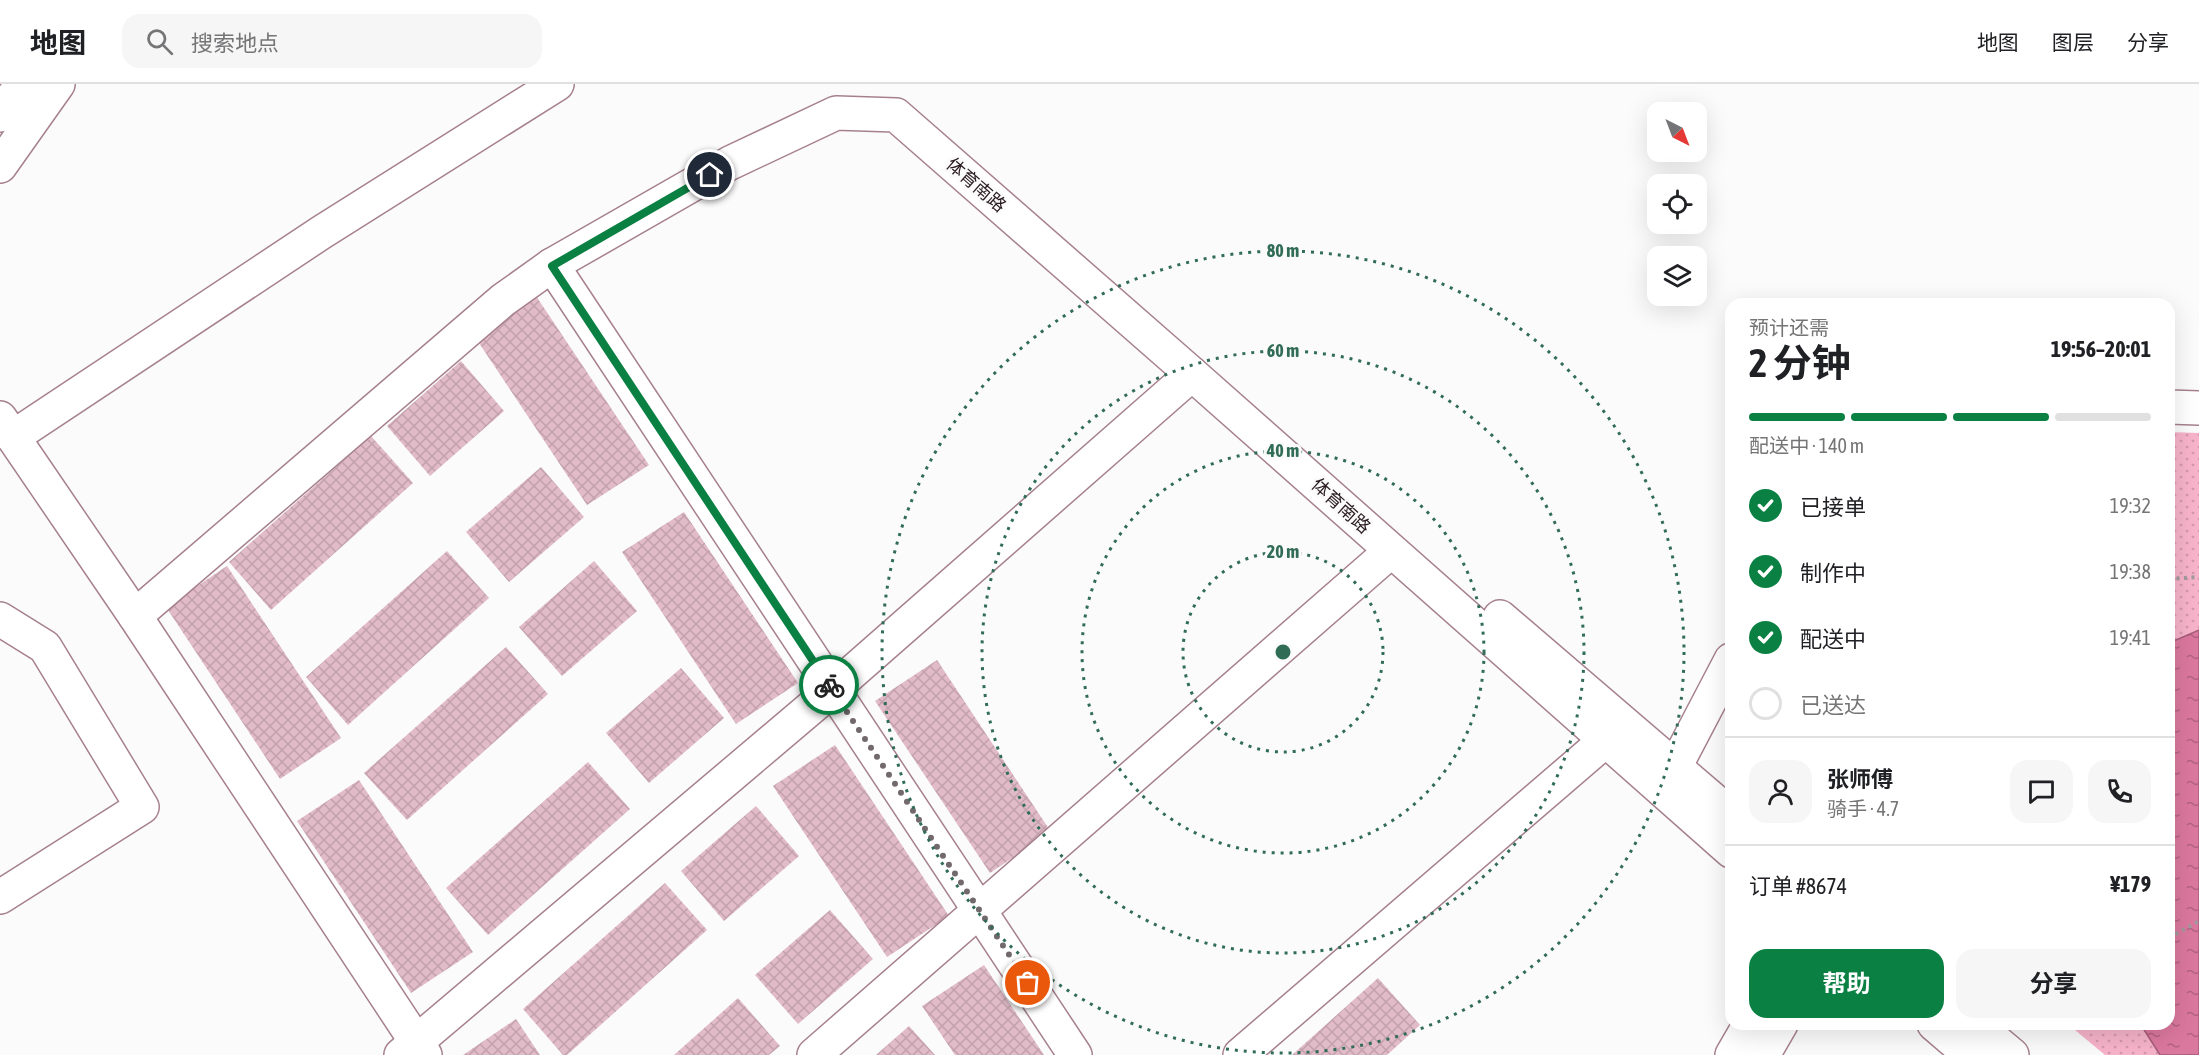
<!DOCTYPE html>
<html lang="zh">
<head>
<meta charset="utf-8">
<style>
  :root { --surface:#fff; --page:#f6f6f6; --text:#202124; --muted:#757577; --line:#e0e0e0; --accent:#0b8043 }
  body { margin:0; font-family:"Asap Condensed","Noto Sans SC",sans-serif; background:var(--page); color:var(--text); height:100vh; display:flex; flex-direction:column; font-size:22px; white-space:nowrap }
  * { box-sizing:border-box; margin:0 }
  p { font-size:20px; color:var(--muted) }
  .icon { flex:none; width:33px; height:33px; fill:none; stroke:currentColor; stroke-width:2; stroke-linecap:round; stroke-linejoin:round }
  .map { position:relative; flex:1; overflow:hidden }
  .details { position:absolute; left:1725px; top:214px; width:450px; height:732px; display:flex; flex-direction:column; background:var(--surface); border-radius:18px; box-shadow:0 6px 24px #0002 }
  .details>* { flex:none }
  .needle { width:39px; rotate:138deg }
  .controls { position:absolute; left:1647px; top:18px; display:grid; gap:12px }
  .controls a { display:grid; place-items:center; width:60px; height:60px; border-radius:12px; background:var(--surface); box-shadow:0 6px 24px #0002; font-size:30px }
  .pin { position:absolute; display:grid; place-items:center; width:51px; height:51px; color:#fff; margin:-26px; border:3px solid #fff; border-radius:50%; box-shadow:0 2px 6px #0007 }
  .courier { position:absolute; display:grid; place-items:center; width:60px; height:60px; margin:-30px; border:4px solid #0b8043; border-radius:50%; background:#fff; color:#222; box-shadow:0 2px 8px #0007 }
  .summary em { font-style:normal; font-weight:700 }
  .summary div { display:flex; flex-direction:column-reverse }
  .summary { display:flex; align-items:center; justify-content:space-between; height:102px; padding:0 24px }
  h1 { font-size:39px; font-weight:700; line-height:45px }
  .bar { display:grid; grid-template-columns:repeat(4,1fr); gap:9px 6px; align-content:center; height:72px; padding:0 24px }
  .bar i { height:8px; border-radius:4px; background:var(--line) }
  .bar .on { background:var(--accent) }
  .bar p { grid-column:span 4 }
  .line { display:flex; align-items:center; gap:15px; padding:0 24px; border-top:2px solid var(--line) }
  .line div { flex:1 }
  .round { display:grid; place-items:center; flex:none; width:63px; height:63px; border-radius:18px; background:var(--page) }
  ol { padding:0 24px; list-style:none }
  li { display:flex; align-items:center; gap:18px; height:66px }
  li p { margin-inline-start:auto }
  li .icon { padding:6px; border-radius:50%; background:var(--accent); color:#fff; stroke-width:4 }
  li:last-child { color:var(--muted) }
  li i { width:33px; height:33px; border:3px solid var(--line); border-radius:50% }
  .button { display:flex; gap:12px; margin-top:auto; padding:12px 24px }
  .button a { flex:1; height:69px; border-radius:18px; background:var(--accent); color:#fff; font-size:24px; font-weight:700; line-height:69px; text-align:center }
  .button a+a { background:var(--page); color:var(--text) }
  header { display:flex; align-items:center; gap:36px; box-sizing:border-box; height:84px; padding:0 30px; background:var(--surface); border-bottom:2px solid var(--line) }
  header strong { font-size:28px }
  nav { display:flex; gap:33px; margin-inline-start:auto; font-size:21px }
  .search { width:420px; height:54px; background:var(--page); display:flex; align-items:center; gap:15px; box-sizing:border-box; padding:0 21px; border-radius:18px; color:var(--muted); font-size:22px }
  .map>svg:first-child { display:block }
  .park { fill:url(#park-dots) }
  .water { fill:url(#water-ripples); stroke:#a65c78; stroke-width:1.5 }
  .building { fill:url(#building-cross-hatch) }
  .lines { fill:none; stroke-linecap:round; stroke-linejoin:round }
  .minor-casing { stroke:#a6818d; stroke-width:36 }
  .path { stroke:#a09a9c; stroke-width:4; stroke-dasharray:3 4.5; stroke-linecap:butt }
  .minor { stroke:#fff; stroke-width:33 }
  .done { stroke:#72696d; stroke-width:6; stroke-dasharray:0 10.8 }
  .route { stroke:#0b8043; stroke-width:8 }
  .ring { fill:none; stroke:#306c56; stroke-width:3; stroke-dasharray:3 6 }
  .labels { text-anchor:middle; stroke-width:6; stroke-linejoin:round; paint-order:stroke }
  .street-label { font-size:18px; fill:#291b20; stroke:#fbfbfb }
  .centre { fill:#306c56; stroke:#fbfbfb; stroke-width:3 }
  .ring-label { font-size:18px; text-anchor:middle; font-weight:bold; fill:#306c56; stroke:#fbfbfb; stroke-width:6; stroke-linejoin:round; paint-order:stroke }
</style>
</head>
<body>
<header>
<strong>地图</strong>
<div class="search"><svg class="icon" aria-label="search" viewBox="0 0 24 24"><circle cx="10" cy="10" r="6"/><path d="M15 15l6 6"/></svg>搜索地点</div>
<nav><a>地图</a><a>图层</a><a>分享</a></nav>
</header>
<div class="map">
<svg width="2199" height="971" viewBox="0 0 2199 971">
  <defs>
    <pattern id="park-dots" width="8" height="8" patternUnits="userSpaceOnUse" patternTransform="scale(1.5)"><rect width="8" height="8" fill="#f7b3ca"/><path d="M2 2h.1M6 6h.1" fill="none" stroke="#d499ad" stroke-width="1.8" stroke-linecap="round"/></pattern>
    <pattern id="water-ripples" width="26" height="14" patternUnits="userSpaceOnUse" patternTransform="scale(1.5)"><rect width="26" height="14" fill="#db789d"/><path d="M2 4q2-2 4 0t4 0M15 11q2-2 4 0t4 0" fill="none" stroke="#b26280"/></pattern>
    <pattern id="building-cross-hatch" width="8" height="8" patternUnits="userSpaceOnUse" patternTransform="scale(1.5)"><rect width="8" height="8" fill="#e2bbc8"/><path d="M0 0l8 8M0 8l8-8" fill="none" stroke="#c2a0ac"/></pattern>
  </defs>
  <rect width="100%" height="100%" fill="#fbfbfb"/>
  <path class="park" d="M2169,348l30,1v622h-94l-36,-30 100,-1z"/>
  <path class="water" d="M2199,546v425h-39l-19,-30 28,-1v-381z"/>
  <g class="building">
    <path d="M534,209l115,172 -62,40 -114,-171z"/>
    <path d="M461,277l43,50 -74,65 -43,-50z"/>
    <path d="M371,352l42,47 -142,127 -42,-48z"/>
    <path d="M541,383l43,50 -75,65 -43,-50z"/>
    <path d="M684,428l114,171 -62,41 -114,-172z"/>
    <path d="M447,467l42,47 -141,127 -42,-48z"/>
    <path d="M594,477l43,50 -75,65 -43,-49z"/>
    <path d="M227,482l114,172 -61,41 -114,-172z"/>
    <path d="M506,563l42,47 -141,126 -43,-47z"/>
    <path d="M937,576l114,172 -61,41 -115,-172z"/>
    <path d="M681,584l43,50 -75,65 -43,-50z"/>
    <path d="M835,661l114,171 -62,41 -114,-171z"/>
    <path d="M588,678l42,47 -142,126 -42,-47z"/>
    <path d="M359,696l114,172 -62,41 -114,-172z"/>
    <path d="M756,722l43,50 -75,65 -43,-50z"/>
    <path d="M665,799l42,47 -140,125h-4l-40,-46z"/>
    <path d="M830,826l43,49 -75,65 -43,-49z"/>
    <path d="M984,881l60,90h-89l-33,-49z"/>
    <path d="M1378,894l42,47 -33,30h-95z"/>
    <path d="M738,914l42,48 -11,9h-95z"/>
    <path d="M516,935l24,36h-77z"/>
    <path d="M909,942l26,29h-59z"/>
  </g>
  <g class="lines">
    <g class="minor-casing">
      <g id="minor">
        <path d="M0,31l22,-31"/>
        <path d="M0,82l58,-82"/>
        <path d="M552,181l523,790"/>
        <path d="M2169,323l30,1"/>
        <path d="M0,334l135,198 290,439"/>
        <path d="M13,353l309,-205 235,-148"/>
        <path d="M135,532l368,-316 49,-35 178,-102 106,-50 60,2 296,259 539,477"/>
        <path d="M1500,533l231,198"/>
        <path d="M0,535l45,28 97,160 -142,90"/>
        <path d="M1663,700l12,-17 56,-107"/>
        <path d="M1934,940l36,31"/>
        <path d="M1975,940l37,31"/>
        <path d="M401,971l431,-365 360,-316"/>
        <path d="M814,971l577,-504"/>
        <path d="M1240,971l366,-315"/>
        <path d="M1732,971l18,-31"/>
        <path d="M1763,971l18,-31"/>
      </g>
    </g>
    <g class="path">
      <path d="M2169,495l30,-2"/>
      <path d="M2169,854l30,-17"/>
    </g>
    <use href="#minor" class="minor"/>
  </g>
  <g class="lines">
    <path class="done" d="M829,601l199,298"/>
    <path class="route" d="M710,91l-158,91 277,419"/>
  </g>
  <g class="ring">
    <circle cx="1283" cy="568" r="100"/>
    <circle cx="1283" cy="568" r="201"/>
    <circle cx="1283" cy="568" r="301"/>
    <circle cx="1283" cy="568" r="401"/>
  </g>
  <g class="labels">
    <g class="street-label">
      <text transform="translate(976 101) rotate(41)" y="6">体育南路</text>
      <text transform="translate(1341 422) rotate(42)" y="6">体育南路</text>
    </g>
  </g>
  <circle cx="1283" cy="568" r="9" class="centre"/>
  <g class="ring-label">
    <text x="1283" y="173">80 m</text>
    <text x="1283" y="273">60 m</text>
    <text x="1283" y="373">40 m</text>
    <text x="1283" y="474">20 m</text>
  </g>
</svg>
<div class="controls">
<a><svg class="needle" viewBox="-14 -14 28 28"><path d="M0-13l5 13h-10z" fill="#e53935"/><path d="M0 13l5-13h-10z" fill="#757577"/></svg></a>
<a><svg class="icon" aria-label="locate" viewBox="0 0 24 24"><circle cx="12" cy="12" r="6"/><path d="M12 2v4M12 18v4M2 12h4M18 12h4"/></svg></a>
<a><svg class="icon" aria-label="layers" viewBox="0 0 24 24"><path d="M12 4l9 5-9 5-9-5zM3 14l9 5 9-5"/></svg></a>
</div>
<div class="pin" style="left:1028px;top:899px;background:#ea580c"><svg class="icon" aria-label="bag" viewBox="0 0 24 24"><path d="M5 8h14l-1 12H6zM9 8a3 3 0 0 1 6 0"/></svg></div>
<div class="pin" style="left:710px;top:91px;background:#1f2937"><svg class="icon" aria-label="home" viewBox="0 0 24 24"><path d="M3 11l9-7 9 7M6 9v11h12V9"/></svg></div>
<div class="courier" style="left:829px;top:601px"><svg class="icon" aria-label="bike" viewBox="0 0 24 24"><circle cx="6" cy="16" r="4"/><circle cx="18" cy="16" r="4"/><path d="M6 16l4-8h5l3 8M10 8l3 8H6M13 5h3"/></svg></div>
<section class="details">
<div class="summary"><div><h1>2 分钟</h1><p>预计还需</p></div><em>19:56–20:01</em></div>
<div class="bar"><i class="on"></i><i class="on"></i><i class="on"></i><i></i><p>配送中 · 140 m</p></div>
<ol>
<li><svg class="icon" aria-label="check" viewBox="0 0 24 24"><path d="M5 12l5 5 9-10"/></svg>已接单<p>19:32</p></li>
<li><svg class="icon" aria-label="check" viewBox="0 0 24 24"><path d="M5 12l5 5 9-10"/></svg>制作中<p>19:38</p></li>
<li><svg class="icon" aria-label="check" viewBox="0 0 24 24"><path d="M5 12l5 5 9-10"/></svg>配送中<p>19:41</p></li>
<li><i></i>已送达</li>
</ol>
<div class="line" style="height:108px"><a class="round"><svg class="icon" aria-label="person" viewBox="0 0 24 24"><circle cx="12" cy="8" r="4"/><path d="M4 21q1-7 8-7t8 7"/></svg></a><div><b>张师傅</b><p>骑手 · 4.7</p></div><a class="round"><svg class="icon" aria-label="chat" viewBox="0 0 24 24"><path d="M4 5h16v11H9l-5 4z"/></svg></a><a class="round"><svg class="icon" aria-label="phone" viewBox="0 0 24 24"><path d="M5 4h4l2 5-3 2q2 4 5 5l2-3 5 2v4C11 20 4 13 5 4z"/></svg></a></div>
<div class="line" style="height:78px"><div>订单 #8674</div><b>¥179</b></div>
<div class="button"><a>帮助</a><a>分享</a></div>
</section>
</div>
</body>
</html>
